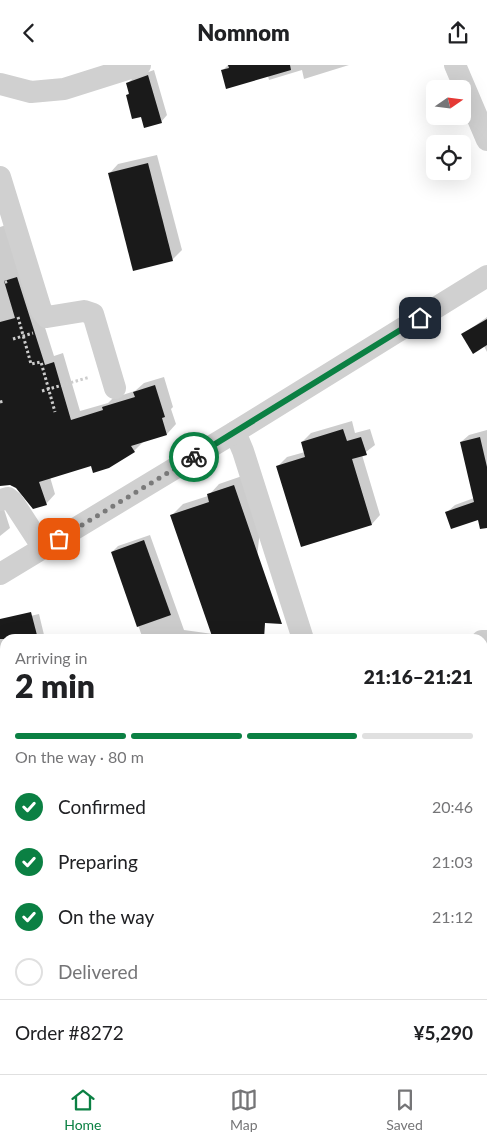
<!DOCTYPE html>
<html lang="en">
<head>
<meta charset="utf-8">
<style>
  :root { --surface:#fff; --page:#f6f6f6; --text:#202124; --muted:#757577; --line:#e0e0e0; --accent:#0b8043 }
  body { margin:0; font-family:Lato,sans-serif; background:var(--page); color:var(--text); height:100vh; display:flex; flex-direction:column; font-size:19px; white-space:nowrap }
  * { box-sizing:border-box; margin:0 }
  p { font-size:16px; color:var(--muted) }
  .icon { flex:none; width:28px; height:28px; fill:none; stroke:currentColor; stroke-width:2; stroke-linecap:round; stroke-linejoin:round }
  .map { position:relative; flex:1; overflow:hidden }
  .panel { position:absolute; left:0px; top:569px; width:488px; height:441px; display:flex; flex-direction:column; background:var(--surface); border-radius:15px 15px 0 0; box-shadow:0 5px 20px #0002 }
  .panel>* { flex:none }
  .needle { width:32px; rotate:76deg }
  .buttons { position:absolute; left:426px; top:15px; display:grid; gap:10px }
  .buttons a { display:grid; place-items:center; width:45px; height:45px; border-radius:8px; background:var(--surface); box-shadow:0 5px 20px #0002; font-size:25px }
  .pin { position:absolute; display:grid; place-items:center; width:42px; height:42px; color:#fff; margin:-21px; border-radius:10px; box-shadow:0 2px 8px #0006 }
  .courier { position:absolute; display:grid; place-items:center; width:50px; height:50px; margin:-25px; border:4px solid #0b8043; border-radius:50%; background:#fff; color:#222; box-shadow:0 1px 6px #0007 }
  .head em { font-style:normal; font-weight:800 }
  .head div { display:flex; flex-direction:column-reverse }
  .head { display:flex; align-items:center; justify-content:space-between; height:85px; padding:0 15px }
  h1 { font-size:32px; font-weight:800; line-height:38px }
  .bar { display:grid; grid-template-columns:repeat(4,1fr); gap:8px 5px; align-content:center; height:60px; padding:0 15px }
  .bar i { height:6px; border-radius:4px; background:var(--line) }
  .bar .selected { background:var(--accent) }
  .bar p { grid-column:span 4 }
  .line { display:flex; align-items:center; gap:12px; padding:0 15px; border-top:1px solid var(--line) }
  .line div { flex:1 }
  ol { padding:0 15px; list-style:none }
  li { display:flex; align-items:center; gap:15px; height:55px }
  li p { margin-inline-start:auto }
  li .icon { padding:5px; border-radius:50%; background:var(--accent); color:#fff; stroke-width:4 }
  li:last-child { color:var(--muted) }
  li i { width:28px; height:28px; border:2px solid var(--line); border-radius:50% }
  header { display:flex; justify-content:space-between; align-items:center; height:65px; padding:0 15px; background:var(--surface); font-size:22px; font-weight:800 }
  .menu { display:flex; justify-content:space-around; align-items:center; height:70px; border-top:1px solid var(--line); background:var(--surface); font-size:14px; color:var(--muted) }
  .menu a { display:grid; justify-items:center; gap:2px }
  .menu .selected { color:var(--accent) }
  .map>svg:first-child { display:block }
  .shadow { fill:#0003 }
  .building { fill:#1a1a1a }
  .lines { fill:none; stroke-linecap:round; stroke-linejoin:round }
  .path { stroke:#cdcdcd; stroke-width:3; stroke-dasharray:2.5 2.5; stroke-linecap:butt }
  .minor { stroke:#d0d0d0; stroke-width:22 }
  .done { stroke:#7a7a7a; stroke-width:5; stroke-dasharray:0 9 }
  .route { stroke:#0b8043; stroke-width:6 }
</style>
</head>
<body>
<header><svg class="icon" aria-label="back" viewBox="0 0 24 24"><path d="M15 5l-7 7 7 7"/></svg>Nomnom<svg class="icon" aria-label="share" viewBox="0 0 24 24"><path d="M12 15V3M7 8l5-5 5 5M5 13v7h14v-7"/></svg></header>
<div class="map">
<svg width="487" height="1009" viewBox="0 0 487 1009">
  <rect width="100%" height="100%" fill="#fff"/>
  <g class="shadow">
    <path d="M228,0h121l-45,14 -2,-9 -33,10 -1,-4 -46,-5z"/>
    <path d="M154,5l13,45 -6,7 -19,-7 -15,-20 3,-3 -2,-9 6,-6z"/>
    <path d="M157,90l25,95 -10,10 -63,-86 9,-10z"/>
    <path d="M12,158l42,133 9,-3 17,58 28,-8 5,-5 22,-7 9,-8 20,-6 9,30 -2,2 5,15 -9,10 -23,7 -10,10 -84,26 5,17 -9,10 -46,-103v-174z"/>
    <path d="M487,252v35l-3,-6 -22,-11z"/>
    <path d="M352,356l3,12 15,-4 5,16 -13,10 18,60 -8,9 -94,-58 9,-9 18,-5 -3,-10 9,-9z"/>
    <path d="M487,365v85l-40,-3 8,-7 19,-7 -13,-56 8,-7z"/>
    <path d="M245,410l16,46 -11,100 -37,18h-70l-31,-87 6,-6 32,-11 34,95 29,4 -41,-119 11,-11 25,-8 11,-12z"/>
    <path d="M0,440l3,1 7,22 -10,8z"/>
    <path d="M39,549l6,25h-40v25l-5,1v-42z"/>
    <path d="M0,617l5,2v115l-5,1z"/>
    <path d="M487,637v37l-5,1v-37z"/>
    <path d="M485,703h2v16l-5,1v-14z"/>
    <path d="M487,766v31l-5,-1v-29z"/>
    <path d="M5,772v119l-5,2v-120z"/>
    <path d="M0,963l5,5v37h145l2,4h-152z"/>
    <path d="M482,967l5,6v36h-6l-2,-4 -8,4h-9l-1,-4h21z"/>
    <path d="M180,1005h59l-8,4h-59z"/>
    <path d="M289,1005h95l-4,4h-89z"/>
  </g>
  <g class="building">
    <path d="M228,0h62l1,5 -65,19 -5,-19 8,-2z"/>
    <path d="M148,10l14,48 -18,5 -3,-11 -9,2 -6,-24 3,-1 -3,-11z"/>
    <path d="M148,98l25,98 -40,10 -25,-98z"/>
    <path d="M17,212l28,88 9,-3 17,58 32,-10 -1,-3 33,-10 -2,-5 22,-7 10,32 -3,1 5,17 -36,11 4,6 -26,16 -16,5 -2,-7 -52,16 8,23 -14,4 -17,-21 -6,-3 -10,1v-164l15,-4 -11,-37z"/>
    <path d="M487,254v26l-14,9 -12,-20z"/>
    <path d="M343,364l4,12 14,-4 6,18 -15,4 20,66 -71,22 -25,-81 29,-9 -4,-15z"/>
    <path d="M480,372l7,30v61l-7,1 -2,-9 -27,9 -6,-17 29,-10 -14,-60z"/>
    <path d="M234,420l48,139 -17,-1 -1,16h-51l-43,-124 39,-13 -2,-8z"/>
    <path d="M144,475l27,75 -34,12 -26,-75z"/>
    <path d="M31,547l7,27h-38v-20z"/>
  </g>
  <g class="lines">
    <g class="path">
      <path d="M0,219l9,-3"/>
      <path d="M18,252l13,47 10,-2 14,50"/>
      <path d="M13,274l20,-6"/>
      <path d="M42,326l48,-14"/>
      <path d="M0,337l4,-1"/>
    </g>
    <g class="minor">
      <path d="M455,0l32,75"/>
      <path d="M0,19l31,8 33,-3 76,-24"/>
      <path d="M0,112l41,133 6,7 37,-6 9,3 22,74"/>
      <path d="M235,367l8,19 60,188"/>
      <path d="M0,435l8,-2 5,4 30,46"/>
      <path d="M0,509l235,-142 252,-156"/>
      <path d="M482,576h5"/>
      <path d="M0,613l5,-1"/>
      <path d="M482,735l5,-1"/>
      <path d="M0,750l5,-1"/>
      <path d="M482,809l5,12"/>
      <path d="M482,874l5,-1"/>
      <path d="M0,907l5,-2"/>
      <path d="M482,918l5,-5"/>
      <path d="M0,941l5,11"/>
      <path d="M441,1005l2,4"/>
      <path d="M252,1009l7,-4"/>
      <path d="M404,1009l3,-4"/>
    </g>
  </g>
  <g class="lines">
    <path class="done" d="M59,474l135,-82"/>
    <path class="route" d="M194,392l226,-139"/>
  </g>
</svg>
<div class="buttons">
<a><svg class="needle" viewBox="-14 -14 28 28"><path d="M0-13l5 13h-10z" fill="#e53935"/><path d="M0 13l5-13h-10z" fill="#757577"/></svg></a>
<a><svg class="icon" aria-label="locate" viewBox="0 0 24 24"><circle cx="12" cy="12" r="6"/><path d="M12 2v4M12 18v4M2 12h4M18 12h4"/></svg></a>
</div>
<div class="pin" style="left:59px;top:474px;background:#ea580c"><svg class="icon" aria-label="bag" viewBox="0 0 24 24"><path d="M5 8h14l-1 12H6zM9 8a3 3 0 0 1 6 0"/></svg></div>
<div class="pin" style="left:420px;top:253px;background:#1f2937"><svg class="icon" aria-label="home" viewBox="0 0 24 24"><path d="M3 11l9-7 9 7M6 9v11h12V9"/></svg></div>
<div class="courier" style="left:194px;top:392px"><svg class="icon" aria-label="bike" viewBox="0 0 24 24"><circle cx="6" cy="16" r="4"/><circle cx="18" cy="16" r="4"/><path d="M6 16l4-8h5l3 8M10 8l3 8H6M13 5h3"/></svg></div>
<section class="panel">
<div class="head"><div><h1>2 min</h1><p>Arriving in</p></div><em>21:16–21:21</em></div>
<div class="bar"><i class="selected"></i><i class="selected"></i><i class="selected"></i><i></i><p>On the way · 80 m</p></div>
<ol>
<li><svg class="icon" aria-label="check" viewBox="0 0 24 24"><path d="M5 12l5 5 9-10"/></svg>Confirmed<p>20:46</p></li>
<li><svg class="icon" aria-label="check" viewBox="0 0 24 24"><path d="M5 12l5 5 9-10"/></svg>Preparing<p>21:03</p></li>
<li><svg class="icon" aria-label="check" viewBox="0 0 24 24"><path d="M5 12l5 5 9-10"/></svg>On the way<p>21:12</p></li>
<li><i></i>Delivered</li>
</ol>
<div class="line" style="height:65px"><div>Order #8272</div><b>¥5,290</b></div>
</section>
</div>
<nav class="menu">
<a class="selected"><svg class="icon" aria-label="home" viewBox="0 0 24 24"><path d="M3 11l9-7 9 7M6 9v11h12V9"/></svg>Home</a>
<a><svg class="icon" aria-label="map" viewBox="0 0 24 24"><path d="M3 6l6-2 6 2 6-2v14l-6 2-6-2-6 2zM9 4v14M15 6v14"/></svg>Map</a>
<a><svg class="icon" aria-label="saved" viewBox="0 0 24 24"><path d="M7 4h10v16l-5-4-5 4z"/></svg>Saved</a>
</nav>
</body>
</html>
